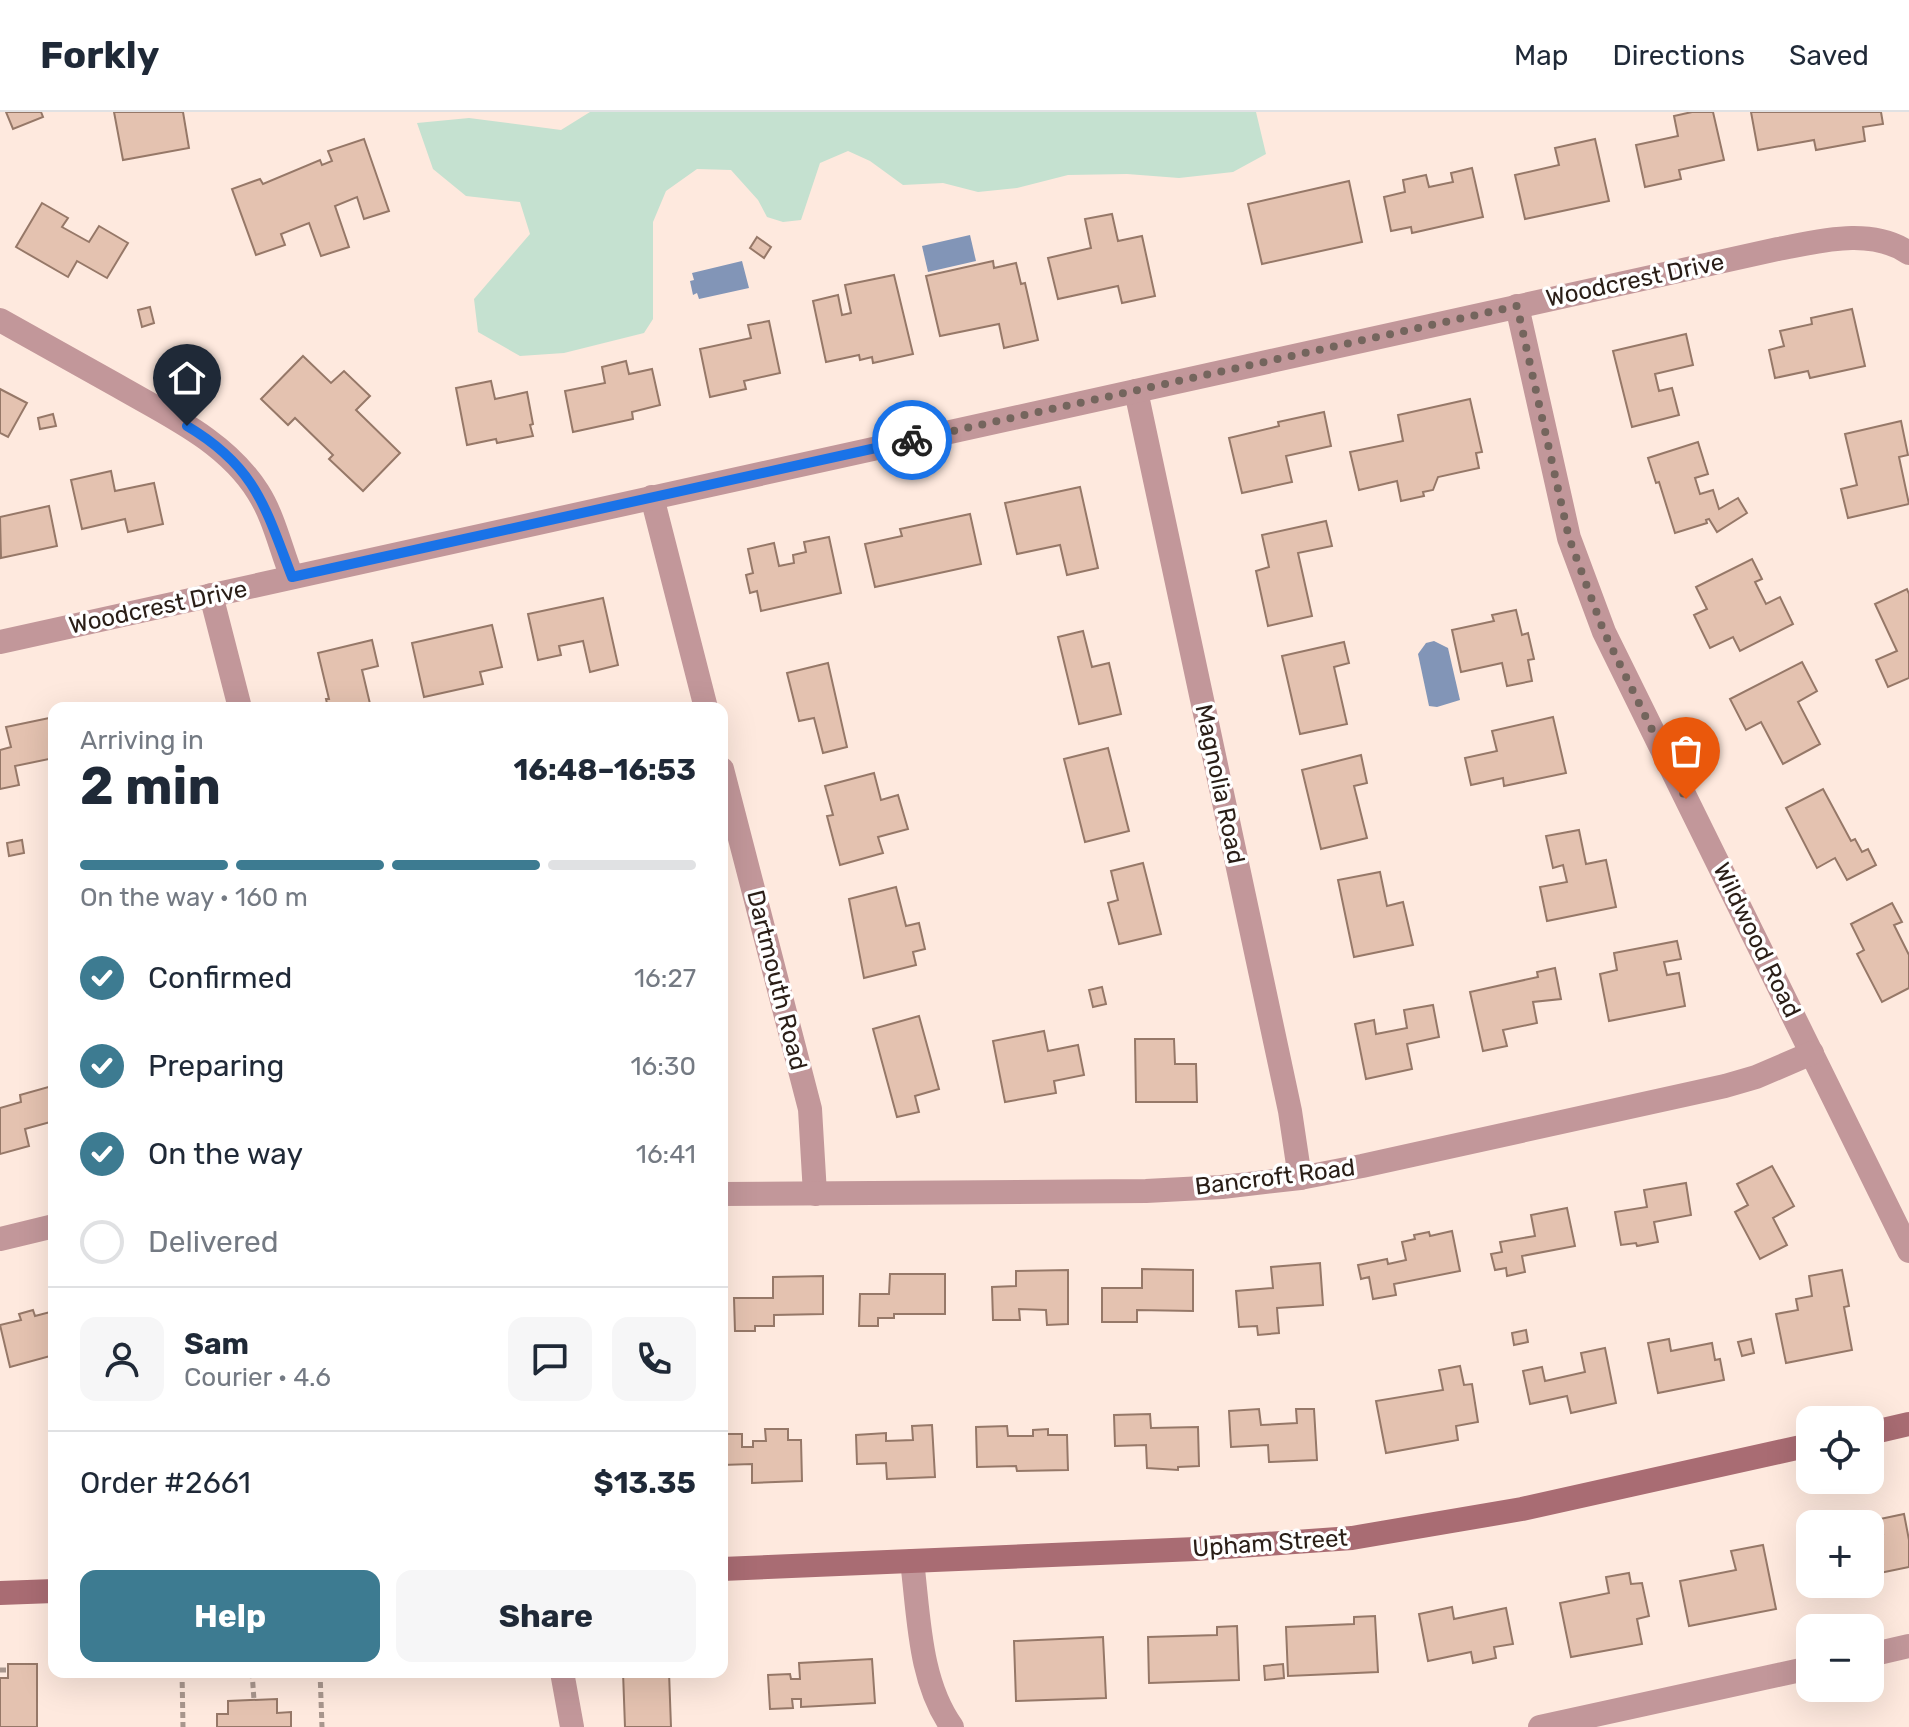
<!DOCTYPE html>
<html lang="en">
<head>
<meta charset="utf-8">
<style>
  :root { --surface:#fff; --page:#f6f6f7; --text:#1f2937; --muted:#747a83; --line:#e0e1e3; --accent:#3d7b91 }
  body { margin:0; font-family:Rubik,sans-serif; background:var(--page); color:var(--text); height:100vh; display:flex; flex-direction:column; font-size:30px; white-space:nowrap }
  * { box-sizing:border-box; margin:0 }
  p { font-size:26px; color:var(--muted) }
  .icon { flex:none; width:44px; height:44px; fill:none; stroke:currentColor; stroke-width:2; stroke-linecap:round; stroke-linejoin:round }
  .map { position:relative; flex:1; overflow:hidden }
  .panel { position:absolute; left:48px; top:590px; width:680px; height:976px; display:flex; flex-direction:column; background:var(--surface); border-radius:16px; box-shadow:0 8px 32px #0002 }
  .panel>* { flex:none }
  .controls { position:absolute; left:1796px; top:1294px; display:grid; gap:16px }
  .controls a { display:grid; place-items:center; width:88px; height:88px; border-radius:16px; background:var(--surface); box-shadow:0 8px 32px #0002; font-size:40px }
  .pin { position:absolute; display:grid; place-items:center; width:68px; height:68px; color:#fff; margin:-82px -34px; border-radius:50% 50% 50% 0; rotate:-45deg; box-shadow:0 0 8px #0007 }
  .pin .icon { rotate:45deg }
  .courier { position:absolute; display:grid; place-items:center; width:80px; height:80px; margin:-40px; border:6px solid #1a73e8; border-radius:50%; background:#fff; color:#222; box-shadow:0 2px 10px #0007 }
  .overview em { font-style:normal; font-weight:700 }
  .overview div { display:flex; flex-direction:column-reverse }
  .overview { display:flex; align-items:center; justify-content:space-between; height:136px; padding:0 32px }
  h1 { font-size:52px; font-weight:700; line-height:60px }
  .bar { display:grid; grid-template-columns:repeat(4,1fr); gap:12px 8px; align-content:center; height:96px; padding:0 32px }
  .bar i { height:10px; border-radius:6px; background:var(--line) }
  .bar .on { background:var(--accent) }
  .bar p { grid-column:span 4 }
  .line { display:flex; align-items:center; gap:20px; padding:0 32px; border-top:2px solid var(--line) }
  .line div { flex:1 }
  .round { display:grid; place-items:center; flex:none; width:84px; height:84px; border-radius:16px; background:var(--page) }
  ol { padding:0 32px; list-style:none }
  li { display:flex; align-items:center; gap:24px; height:88px }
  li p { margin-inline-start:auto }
  li .icon { padding:8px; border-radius:50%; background:var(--accent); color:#fff; stroke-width:4 }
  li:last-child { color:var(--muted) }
  li i { width:44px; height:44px; border:4px solid var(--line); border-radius:50% }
  .primary-button { display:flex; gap:16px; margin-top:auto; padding:16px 32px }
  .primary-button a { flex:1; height:92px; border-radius:16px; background:var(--accent); color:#fff; font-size:32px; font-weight:700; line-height:92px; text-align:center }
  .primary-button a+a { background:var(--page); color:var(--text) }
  header { display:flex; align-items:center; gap:48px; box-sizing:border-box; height:112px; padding:0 40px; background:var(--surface); border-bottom:2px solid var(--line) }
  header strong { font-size:38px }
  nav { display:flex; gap:44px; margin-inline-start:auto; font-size:28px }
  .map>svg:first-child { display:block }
  .green { fill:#c5e1d0 }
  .water { fill:#8295b7 }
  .building { fill:#e4c2b0; stroke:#967868; stroke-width:2 }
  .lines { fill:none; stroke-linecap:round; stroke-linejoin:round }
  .path { stroke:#a8968d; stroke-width:5; stroke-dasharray:6 4; stroke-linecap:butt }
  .street { stroke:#c2979a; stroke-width:24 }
  .secondary { stroke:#a96c73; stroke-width:24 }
  .done { stroke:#74655d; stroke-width:8; stroke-dasharray:0 14.4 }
  .route { stroke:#1a73e8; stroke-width:10 }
  .labels { text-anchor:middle; stroke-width:7; stroke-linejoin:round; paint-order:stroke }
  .street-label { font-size:24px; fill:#2a1e17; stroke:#fff }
</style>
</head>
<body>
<header>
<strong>Forkly</strong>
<nav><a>Map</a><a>Directions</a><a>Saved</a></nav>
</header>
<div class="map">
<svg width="1909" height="1615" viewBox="0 0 1909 1615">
  <rect width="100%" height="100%" fill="#fee9de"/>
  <path class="green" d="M590,0h666l10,42 -33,18 -54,6 -52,-4 -59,1 -51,13 -39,4 -35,-9 -40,2 -33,-24 -22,-10 -28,12 -19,57 -18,2 -16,-5 -9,-17 -27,-30 -34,-1 -31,22 -13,31v97l-9,14 -80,20 -44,3 -42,-24 -4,-33 56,-65 -10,-32 -54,-6 -33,-27 -16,-46 52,-5 92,12z"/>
  <g class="water">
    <path d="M970,123l6,26 -48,11 -6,-26z"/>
    <path d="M742,149l7,27 -50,11 -2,-6 -4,2 -3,-14 4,-1 -2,-7z"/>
    <path d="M1434,529l14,7 12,52 -23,7 -8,-1 -11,-52 8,-11z"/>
  </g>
  <g class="building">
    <path d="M6,0h35l2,5 -30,12z"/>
    <path d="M114,0h69l6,36 -66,12z"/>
    <path d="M1692,0h21l11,48 -45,10 2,9 -36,8 -9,-42 42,-9 -4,-20z"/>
    <path d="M1751,0h130l2,12 -20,3 2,14 -49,9 -2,-10 -56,10z"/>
    <path d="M364,27l25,72 -25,8 -7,-22 -22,9 14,41 -28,9 -12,-33 -28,11 4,11 -29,10 -24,-66 28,-10 3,5 57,-24 2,5 10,-4 -4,-10z"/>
    <path d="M1595,27l14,62 -84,18 -10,-44 44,-10 -4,-17z"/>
    <path d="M1472,56l11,49 -71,16 -1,-6 -20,4 -7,-34 21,-5 -2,-12 23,-5 3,12 24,-5 -2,-9z"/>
    <path d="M1349,69l13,61 -100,22 -14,-60z"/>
    <path d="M42,91l26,15 -6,9 27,15 10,-16 29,17 -21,35 -30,-17 -9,16 -52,-30z"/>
    <path d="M1112,102l6,27 24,-5 13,60 -33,7 -4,-17 -60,13 -10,-41 43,-10 -6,-29z"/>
    <path d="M757,125l14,10 -7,11 -14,-10z"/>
    <path d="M993,149l1,7 22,-5 5,21 4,-1 13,57 -34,8 -5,-24 -59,12 -14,-60z"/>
    <path d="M894,163l19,79 -40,9 -1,-6 -12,3 -1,-5 -33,7 -13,-61 25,-6 4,20 9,-2 -6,-28z"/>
    <path d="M150,195l4,16 -12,4 -4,-17z"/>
    <path d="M1852,197l13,57 -55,12 -2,-7 -33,7 -6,-28 15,-4 -4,-15 32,-7 -1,-6z"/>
    <path d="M769,209l11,52 -36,8 2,8 -36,8 -10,-48 51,-11 -3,-13z"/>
    <path d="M1686,222l7,31 -38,9 4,17 13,-3 7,27 -47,12 -19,-76z"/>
    <path d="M303,244l28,27 13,-12 26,25 -14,14 44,43 -37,38 -34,-32 4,-4 -38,-37 -7,7 -27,-26z"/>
    <path d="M626,249l3,13 23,-5 8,36 -28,7 1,7 -60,13 -8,-41 40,-8 -3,-16z"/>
    <path d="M491,269l4,18 32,-7 6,32 -3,1 3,11 -36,7 -1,-4 -29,6 -11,-57z"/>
    <path d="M0,277l27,14 -19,34 -8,-4z"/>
    <path d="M1470,287l12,53 -6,1 3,15 -41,9 -5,13 -10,2 1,4 -23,5 -4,-20 -38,9 -9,-38 53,-11 -5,-26z"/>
    <path d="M1324,300l7,34 -45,10 6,26 -50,11 -13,-55 50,-12 -1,-4z"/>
    <path d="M53,302l3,12 -16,3 -2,-11z"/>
    <path d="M1901,309l7,34 -9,2 10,47 -61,14 -7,-29 16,-4 -12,-51z"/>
    <path d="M1698,330l10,32 -13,4 5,16 13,-4 6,19 19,-11 9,15 -30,19 -8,-13 -3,1 1,3 -32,10 -16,-51 -3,1 -8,-25z"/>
    <path d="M111,359l4,20 39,-8 9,41 -35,8 -3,-13 -43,10 -11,-49z"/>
    <path d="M1080,375l18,81 -31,7 -7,-30 -43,9 -12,-51z"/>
    <path d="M49,394l8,40 -56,12 -1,-41z"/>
    <path d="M970,402l11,50 -106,23 -10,-43 37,-8 -2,-7z"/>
    <path d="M1326,409l6,25 -34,7 14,63 -44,10 -12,-55 13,-4 -7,-32z"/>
    <path d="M829,425l12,56 -80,18 -4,-20 -7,2 -4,-18 7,-2 -5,-24 26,-6 5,23 15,-3 -1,-8 13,-3 -2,-10z"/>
    <path d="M1752,447l10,20 -7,3 11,22 14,-7 13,27 -53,27 -7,-14 -23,11 -16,-33 13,-6 -11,-22z"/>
    <path d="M1907,477l2,5v84l-21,9 -12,-27 21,-9 -22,-47z"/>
    <path d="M603,486l15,67 -28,7 -7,-31 -24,5 2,9 -23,5 -10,-46z"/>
    <path d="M1516,498l6,25 6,-2 6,26 -6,1 4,21 -25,5 -5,-23 -41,9 -9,-42 42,-9 -2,-6z"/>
    <path d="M492,513l10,42 -22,5 3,12 -59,13 -12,-54z"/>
    <path d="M1083,519l9,36 17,-4 12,51 -42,10 -21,-87z"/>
    <path d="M372,528l6,26 -16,4 9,38h-43l-2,-9h3l-11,-46z"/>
    <path d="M1344,530l5,21 -15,4 13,57 -47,10 -18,-78z"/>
    <path d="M1802,550l15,29 -19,11 22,42 -37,20 -22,-42 -15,8 -16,-31z"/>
    <path d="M828,551l19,84 -24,6 -9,-35 -15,3 -12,-48z"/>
    <path d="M54,605v41l-39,8 4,19 -19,4v-39l11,-3 -5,-20z"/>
    <path d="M1553,605l13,56 -62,13 -1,-8 -32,7 -6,-27 32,-7 -5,-20z"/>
    <path d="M1108,636l21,83 -44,11 -21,-83z"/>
    <path d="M1361,643l6,28 -13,3 13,52 -46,11 -19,-79z"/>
    <path d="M874,661l7,27 17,-5 10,34 -30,8 5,16 -43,12 -13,-49 6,-1 -8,-29z"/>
    <path d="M1823,677l28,52 4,-2 7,13 6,-3 8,16 -29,15 -12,-22 -18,10 -31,-60z"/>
    <path d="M1579,718l7,34 20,-4 10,47 -69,14 -7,-34 27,-5 -4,-17 -10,3 -7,-32z"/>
    <path d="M22,728l2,13 -15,3 -2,-13z"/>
    <path d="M1143,751l18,71 -42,10 -11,-41 10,-3 -7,-29z"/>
    <path d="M1380,760l7,34 16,-4 10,43 -59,12 -16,-77z"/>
    <path d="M896,775l10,39 13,-3 6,26 -12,3 3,13 -52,13 -15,-79z"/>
    <path d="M1892,791l10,19 -8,3 15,30v33l-27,14 -25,-48 7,-4 -13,-26z"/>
    <path d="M1677,829l4,18 -17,3 3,13 12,-2 6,33 -76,15 -9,-47 17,-4 -3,-17z"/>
    <path d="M1555,856l6,31 -28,3 4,21 -34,7 4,16 -24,5 -13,-59 68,-15 -1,-5z"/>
    <path d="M1102,875l4,17 -13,3 -4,-17z"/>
    <path d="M1433,893l6,32 -32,7 5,25 -46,10 -11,-55 19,-4 2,14 31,-6 -3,-18z"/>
    <path d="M919,904l20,73 -24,7 4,16 -22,5 -24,-88z"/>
    <path d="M1044,919l4,20 30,-6 6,30 -30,6 2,12 -51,9 -12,-61z"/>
    <path d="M1135,927h39l1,25h21l1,38h-61z"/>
    <path d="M52,974l2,35 -29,8 4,17 -29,8v-46l21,-6 -1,-7z"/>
    <path d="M1772,1054l22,40 -21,12 14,27 -27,14 -25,-47 13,-7 -11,-21z"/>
    <path d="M1686,1071l5,32 -37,7 4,20 -21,4 -1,-3 -15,2 -6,-33 32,-5 -3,-17z"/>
    <path d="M1567,1096l8,38 -53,10 3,16 -18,4 -1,-8 -11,2 -4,-16 11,-2 -2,-10 35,-6 -4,-21z"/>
    <path d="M1452,1119l8,40 -66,13 2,11 -23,4 -4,-22 -8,2 -3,-14 29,-6 1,5 18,-4 -4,-18 13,-3 -1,-4 15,-3 1,4z"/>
    <path d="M1320,1151l3,42 -46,3 2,25 -21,2 -1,-9 -18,1 -3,-36 37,-3 -2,-21z"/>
    <path d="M1142,1157l51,1v41l-56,-1v12h-35v-34h40z"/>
    <path d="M1068,1158v54l-21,1 -1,-15 -27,-1 1,11h-27l-1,-33 24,-1v-15z"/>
    <path d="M1842,1158l7,36 -5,1 8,43 -66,13 -10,-49 22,-4 -2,-11 16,-3 -3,-20z"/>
    <path d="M890,1162h55v40h-51v4h-16v8h-19l1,-32h29z"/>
    <path d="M823,1164v38l-49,1v11h-19v5h-20l-1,-33h39v-21z"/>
    <path d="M33,1198l2,6 19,-5v44l-44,12 -10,-42 21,-5 -2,-6z"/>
    <path d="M1526,1218l2,12 -14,3 -2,-12z"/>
    <path d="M1669,1227l2,12 41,-8 3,17 5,-1 4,21 -66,13 -10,-50z"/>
    <path d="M1751,1227l3,14 -12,3 -4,-14z"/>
    <path d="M1605,1236l11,55 -45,10 -4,-17 -37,8 -7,-33 19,-4 3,14 40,-9 -4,-19z"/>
    <path d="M1460,1254l4,19 8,-1 6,38 -22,4 2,14 -72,13 -10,-52 67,-11 -4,-20z"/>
    <path d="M1259,1297l2,16 36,-2 -1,-14h18l3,51 -48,2 -1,-17 -37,2 -2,-36z"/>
    <path d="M1150,1302l1,14 47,-1 1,39 -21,1v3l-31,-2 -1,-23 -31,1 -1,-31z"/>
    <path d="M932,1313l3,52 -48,2 -1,-16 -29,1 -1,-29 30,-2v8l27,-1 -1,-14z"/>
    <path d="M1007,1314l1,10h25v-6l15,-1v6h19l1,35 -51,1 -1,-5 -39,1 -1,-40z"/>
    <path d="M765,1317h23v11h13l1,41 -50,2v-19l-30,1v-31h20v13h11v-6h13z"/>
    <path d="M1904,1402l5,26v27l-39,8v-38l13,-3 -3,-15z"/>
    <path d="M1763,1433l13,64 -87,17 -9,-45 56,-11 -5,-19z"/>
    <path d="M1629,1461l2,11 11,-1 7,33 -12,3 5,25 -71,13 -11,-54 49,-10 -3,-16z"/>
    <path d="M1452,1495l2,12 52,-11 7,36 -19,3 2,11 -23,5 -2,-11 -43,9 -9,-47z"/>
    <path d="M1375,1504l3,56 -90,4 -2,-49 68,-3v-7z"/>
    <path d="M1237,1514l2,54 -90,3 -1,-46 69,-2v-8z"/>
    <path d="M1103,1525l3,61 -90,3 -2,-60z"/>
    <path d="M872,1547l3,44 -74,4v-8h-9l1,9 -23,1 -2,-34 22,-1 1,5h9l-1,-16z"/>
    <path d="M8,1552h29v63h-37v-49h8z"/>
    <path d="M1283,1552l1,14 -19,2 -1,-14z"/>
    <path d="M623,1560h46l2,55h-46z"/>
    <path d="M277,1587v14l14,-1v15h-74v-13h11v-13z"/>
  </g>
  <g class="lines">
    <g class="path">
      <path d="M0,1558h7"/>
      <path d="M182,1560l1,55"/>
      <path d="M252,1560l2,28"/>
      <path d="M320,1560l2,55"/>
    </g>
    <g class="street">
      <path d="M1517,194l52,232 35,94 305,619"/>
      <path d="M0,208c39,22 78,44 118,66 50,29 108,55 140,106 16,25 23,58 34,85"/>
      <path d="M1136,279l154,720 10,67"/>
      <path d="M652,385l54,211"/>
      <path d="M211,483l29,113"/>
      <path d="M0,530l1778,-393c42,-8 93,-22 131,4"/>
      <path d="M722,657l88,340 5,85"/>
      <path d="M722,1082l424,-3 76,-4 78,-9 62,-12 363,-80 31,-9 56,-24"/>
      <path d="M0,1127l54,-13"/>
      <path d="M912,1449c7,55 7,120 40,166"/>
      <path d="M1870,1543l39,-9"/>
      <path d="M562,1560l10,55"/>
      <path d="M1540,1615l270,-59"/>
    </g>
    <g class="secondary">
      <path d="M1870,1321l39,-9"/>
      <path d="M722,1457l474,-20 156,-11 170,-29 288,-64"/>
      <path d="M0,1481l54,-2"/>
    </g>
  </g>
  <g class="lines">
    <path class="done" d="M912,328l605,-134 52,232 35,94 82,167"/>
    <path class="route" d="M187,314c69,41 78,81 105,151l620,-137"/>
  </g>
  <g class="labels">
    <g class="street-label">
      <text transform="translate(1635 168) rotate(-12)" y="8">Woodcrest Drive</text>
      <text transform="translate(158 495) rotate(-12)" y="8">Woodcrest Drive</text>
      <text transform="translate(1220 672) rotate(78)" y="8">Magnolia Road</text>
      <text transform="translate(1757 828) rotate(64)" y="8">Wildwood Road</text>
      <text transform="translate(777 868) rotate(76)" y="8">Dartmouth Road</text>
      <text transform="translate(1275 1065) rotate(-7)" y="8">Bancroft Road</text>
      <text transform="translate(1270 1431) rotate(-4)" y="8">Upham Street</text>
    </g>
  </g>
</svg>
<div class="controls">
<a><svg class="icon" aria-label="locate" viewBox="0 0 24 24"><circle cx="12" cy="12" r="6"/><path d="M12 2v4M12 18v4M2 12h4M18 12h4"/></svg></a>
<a>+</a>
<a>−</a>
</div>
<div class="pin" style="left:1686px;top:687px;background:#ea580c"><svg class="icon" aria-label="bag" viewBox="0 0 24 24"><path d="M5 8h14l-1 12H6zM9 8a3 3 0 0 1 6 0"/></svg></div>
<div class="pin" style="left:187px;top:314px;background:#1f2937"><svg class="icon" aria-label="home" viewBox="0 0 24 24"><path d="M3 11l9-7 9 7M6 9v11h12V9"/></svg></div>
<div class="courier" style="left:912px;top:328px"><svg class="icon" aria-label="bike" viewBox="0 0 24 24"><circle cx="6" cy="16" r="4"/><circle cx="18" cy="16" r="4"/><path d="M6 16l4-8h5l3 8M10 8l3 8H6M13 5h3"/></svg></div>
<section class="panel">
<div class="overview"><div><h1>2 min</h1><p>Arriving in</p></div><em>16:48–16:53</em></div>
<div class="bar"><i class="on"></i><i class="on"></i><i class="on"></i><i></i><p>On the way · 160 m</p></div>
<ol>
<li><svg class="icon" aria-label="check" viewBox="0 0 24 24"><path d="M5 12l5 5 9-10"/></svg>Confirmed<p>16:27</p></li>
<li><svg class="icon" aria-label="check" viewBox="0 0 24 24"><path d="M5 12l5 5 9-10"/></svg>Preparing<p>16:30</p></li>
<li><svg class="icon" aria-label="check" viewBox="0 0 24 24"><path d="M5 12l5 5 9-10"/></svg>On the way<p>16:41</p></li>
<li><i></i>Delivered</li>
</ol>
<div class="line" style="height:144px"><a class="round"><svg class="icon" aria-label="person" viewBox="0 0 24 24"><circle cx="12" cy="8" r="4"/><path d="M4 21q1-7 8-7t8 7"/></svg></a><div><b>Sam</b><p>Courier · 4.6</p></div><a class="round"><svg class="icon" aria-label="chat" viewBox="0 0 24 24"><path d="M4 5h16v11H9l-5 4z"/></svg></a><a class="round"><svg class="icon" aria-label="phone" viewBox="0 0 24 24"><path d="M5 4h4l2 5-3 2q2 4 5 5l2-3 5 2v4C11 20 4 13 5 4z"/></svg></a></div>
<div class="line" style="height:104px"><div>Order #2661</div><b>$13.35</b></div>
<div class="primary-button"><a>Help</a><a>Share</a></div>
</section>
</div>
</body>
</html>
